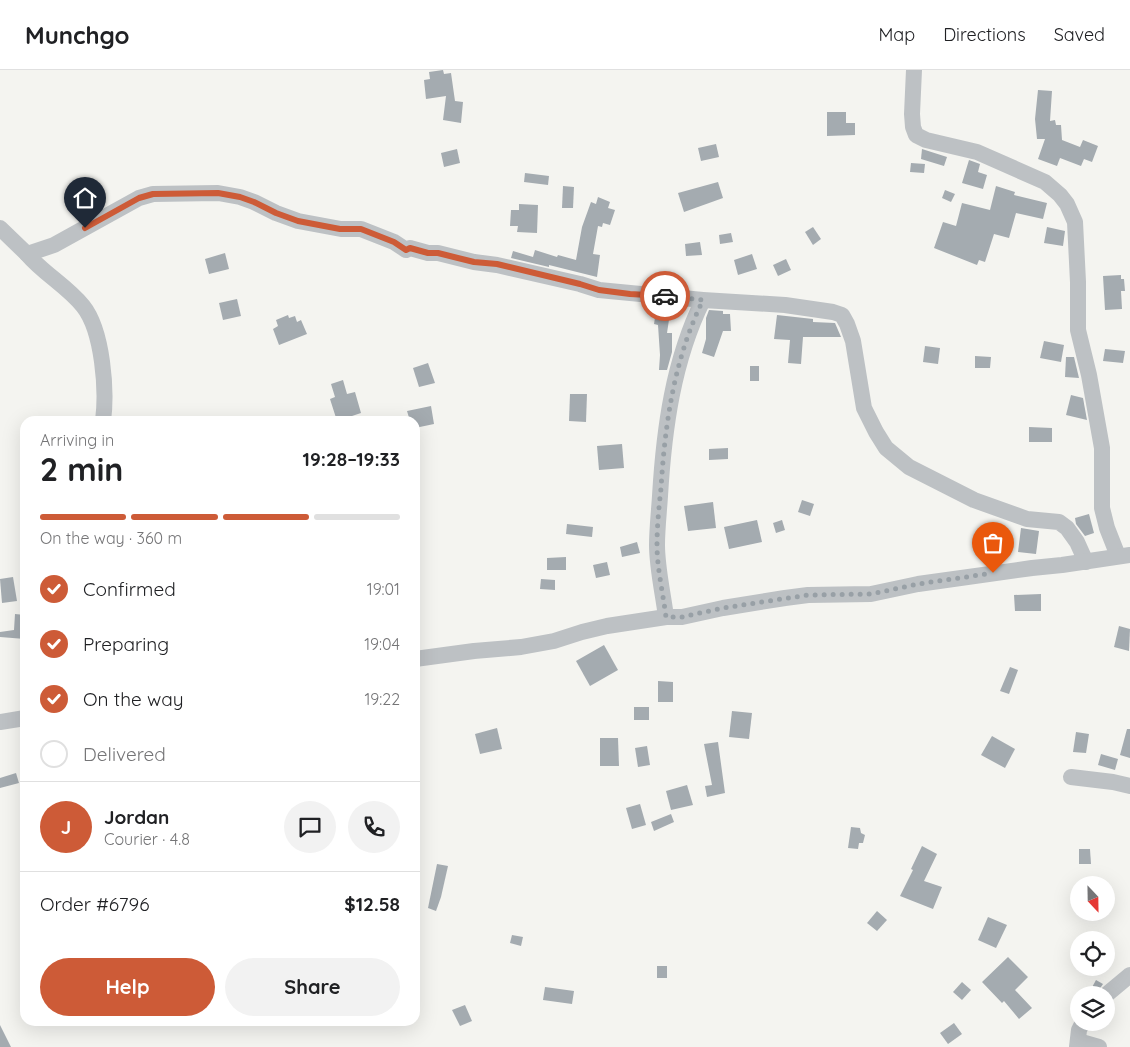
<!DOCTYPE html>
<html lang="en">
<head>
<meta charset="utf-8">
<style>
  :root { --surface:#fff; --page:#f2f2f2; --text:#202124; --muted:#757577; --line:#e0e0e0; --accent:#cd5b37 }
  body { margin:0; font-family:Quicksand,sans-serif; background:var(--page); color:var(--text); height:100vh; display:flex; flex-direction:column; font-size:19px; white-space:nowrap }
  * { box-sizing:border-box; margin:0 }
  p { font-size:16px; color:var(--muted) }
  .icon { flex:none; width:28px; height:28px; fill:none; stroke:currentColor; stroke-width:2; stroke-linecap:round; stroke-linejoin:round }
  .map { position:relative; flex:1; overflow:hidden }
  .side { position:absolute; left:20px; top:346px; width:400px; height:610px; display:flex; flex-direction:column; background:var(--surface); border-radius:15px; box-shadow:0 5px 20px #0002 }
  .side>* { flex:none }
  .needle { width:32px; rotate:158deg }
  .tools { position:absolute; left:1070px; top:806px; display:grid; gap:10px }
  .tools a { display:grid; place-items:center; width:45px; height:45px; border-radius:50%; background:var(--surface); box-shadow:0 5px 20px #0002; font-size:25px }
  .pin { position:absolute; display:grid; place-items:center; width:42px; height:42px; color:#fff; margin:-51px -21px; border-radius:50% 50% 50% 0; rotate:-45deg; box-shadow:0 0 5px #0007 }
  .pin .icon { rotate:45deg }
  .courier { position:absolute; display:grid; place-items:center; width:50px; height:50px; margin:-25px; border:4px solid #cd5b37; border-radius:50%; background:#fff; color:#222; box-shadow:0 1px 6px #0007 }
  .overview em { font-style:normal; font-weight:700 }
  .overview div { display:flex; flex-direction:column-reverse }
  .overview { display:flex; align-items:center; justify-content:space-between; height:85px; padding:0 20px }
  h1 { font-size:32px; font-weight:700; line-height:38px }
  .bar { display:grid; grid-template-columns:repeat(4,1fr); gap:8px 5px; align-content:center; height:60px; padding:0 20px }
  .bar i { height:6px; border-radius:4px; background:var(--line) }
  .bar .current { background:var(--accent) }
  .bar p { grid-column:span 4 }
  .line { display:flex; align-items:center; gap:12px; padding:0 20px; border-top:1px solid var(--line) }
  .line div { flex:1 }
  .round { display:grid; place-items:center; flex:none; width:52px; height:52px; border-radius:26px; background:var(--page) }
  ol { padding:0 20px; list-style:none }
  li { display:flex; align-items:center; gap:15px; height:55px }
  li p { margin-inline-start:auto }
  li .icon { padding:5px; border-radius:50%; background:var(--accent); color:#fff; stroke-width:4 }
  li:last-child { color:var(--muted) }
  li i { width:28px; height:28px; border:2px solid var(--line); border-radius:50% }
  .button { display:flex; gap:10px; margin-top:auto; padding:10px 20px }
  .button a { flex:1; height:58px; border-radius:30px; background:var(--accent); color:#fff; font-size:20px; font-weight:700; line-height:58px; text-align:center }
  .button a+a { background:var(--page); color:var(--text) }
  header { display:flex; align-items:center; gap:30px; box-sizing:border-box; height:70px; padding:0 25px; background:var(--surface); border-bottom:1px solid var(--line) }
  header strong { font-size:24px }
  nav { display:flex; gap:28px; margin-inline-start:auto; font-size:18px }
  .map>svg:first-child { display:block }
  .building { fill:#a4abb0 }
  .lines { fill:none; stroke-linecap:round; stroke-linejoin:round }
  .minor { stroke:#bdc1c4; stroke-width:16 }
  .done { stroke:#98a0a6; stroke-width:5; stroke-dasharray:0 9 }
  .route { stroke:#cd5b37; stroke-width:6 }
</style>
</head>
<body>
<header>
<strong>Munchgo</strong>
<nav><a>Map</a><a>Directions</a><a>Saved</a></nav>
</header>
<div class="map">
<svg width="1130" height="977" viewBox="0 0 1130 977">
  <rect width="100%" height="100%" fill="#f4f4f0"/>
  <g class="building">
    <path d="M443,0l1,4 7,-1 4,28 8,1 -2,21 -18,-3 3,-24 -20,3 -2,-19 6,-1 -1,-7z"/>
    <path d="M1038,20l14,1 -2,30 5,-1 1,5h5l1,15 18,7 3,-7 15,6 -6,16 -8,-3 -3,7 -21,-8 -3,8 -19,-7 7,-20h-8l-2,-20z"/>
    <path d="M827,42h19v11h9v12l-28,1z"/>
    <path d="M716,74l3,13 -18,4 -3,-13z"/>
    <path d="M457,79l3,14 -16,4 -3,-14z"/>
    <path d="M922,79l25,8 -3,9 -23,-7z"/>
    <path d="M969,90l11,4 -2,8 9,3 -4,14 -21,-6z"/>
    <path d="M911,93l14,1 -1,9 -14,-1z"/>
    <path d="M525,103l24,3 -1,9 -24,-3z"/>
    <path d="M718,112l5,16 -39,14 -6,-19z"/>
    <path d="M563,116l11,1 -1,21h-11z"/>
    <path d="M996,116l19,6 -1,3 33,8 -4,16 -27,-6 -7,25 -15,-4 -9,28 -6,-2 -2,5 -43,-17 9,-26 13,4 6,-23 28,7z"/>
    <path d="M945,120l10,4 -4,8 -9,-4z"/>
    <path d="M598,127l12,5 -2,6 7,2 -5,15 -7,-2 -1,4 -4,-1 -5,28 7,1 -3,22 -48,-12v2l-38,-9 2,-7 20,6 2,-7 22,7 1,-2 18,5 6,-33 9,-25 5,2z"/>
    <path d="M519,134l19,1 -1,28 -20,-1 1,-6h-8l1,-16h8z"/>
    <path d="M813,157l8,12 -8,6 -8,-13z"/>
    <path d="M1047,157l18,4 -2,15 -19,-3z"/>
    <path d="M731,163l2,9 -13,2 -1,-9z"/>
    <path d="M700,172l2,13 -16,1 -1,-12z"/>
    <path d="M225,183l4,16 -20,5 -4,-15z"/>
    <path d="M752,184l5,15 -19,6 -4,-15z"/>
    <path d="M786,189l5,11 -13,6 -5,-11z"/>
    <path d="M1121,205v4h3l1,12h-4l1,18 -17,1 -2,-34z"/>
    <path d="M237,229l4,17 -18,4 -4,-17z"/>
    <path d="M709,240l14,1v3h7l1,17h-8l-9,26 -12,-4 4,-14v-21z"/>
    <path d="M656,241l14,2 -3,20h5v19l-5,18h-8l1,-15 -2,-30 -4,-1z"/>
    <path d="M288,245l1,3 6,-2 2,6 4,-2 6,14 -28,11 -6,-16 5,-3 -2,-6z"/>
    <path d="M777,245l36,4v3l22,1 6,14h-38l-2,27 -13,-1 2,-23 -16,-1z"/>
    <path d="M1044,271l20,4 -3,17 -21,-4z"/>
    <path d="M925,276l15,2 -2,16 -15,-2z"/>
    <path d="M1105,279l20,2 -2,12 -20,-2z"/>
    <path d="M975,286l16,1 -1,11h-15z"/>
    <path d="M1066,287h8l5,21 -14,-1z"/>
    <path d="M428,293l7,20 -16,4 -6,-19z"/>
    <rect x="750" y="296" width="9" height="15"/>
    <path d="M343,310l4,14 8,-2 6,21 -24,8 -7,-22 5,-2 -4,-13z"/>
    <path d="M570,324h17l-1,28 -17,-1z"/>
    <path d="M1071,325l12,3 4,22 -21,-5z"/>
    <path d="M431,336l3,18 -19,4v-7h-5l-3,-10z"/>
    <path d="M1029,357l23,1v14h-23z"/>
    <path d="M622,374l2,24 -25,2 -2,-24z"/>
    <path d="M728,378v11l-19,1v-11z"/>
    <path d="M802,430l12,4 -4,12 -12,-4z"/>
    <path d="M713,432l3,26 -28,3 -4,-25z"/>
    <path d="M1089,444l5,19 -9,3 -9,-12 -1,-6z"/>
    <path d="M757,450l5,22 -33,7 -5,-22z"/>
    <path d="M782,450l3,10 -9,3 -3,-10z"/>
    <path d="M567,454l26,3 -1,10 -26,-3z"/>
    <path d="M1021,458l18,3 -3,23 -18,-2z"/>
    <path d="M637,472l3,11 -18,4 -2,-10z"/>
    <path d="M566,487v13h-19v-12z"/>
    <path d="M607,492l3,13 -14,3 -3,-13z"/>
    <path d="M13,507l4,24 -15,2 -2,-24z"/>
    <path d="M541,509l14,1v10l-15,-1z"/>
    <path d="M1041,524v17h-26l-1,-16z"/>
    <path d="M15,544l10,1v24l-25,-2v-5l14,-2z"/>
    <path d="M1119,556l11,3 -1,22 -15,-4z"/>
    <path d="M604,575l14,25 -28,16 -14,-25z"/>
    <path d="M1010,597l8,3 -9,24 -9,-3z"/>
    <path d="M658,611l15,1v20h-15z"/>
    <rect x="634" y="637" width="15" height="13"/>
    <path d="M732,641l20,2 -3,26 -20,-2z"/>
    <path d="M497,658l5,21 -22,5 -5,-20z"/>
    <path d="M1127,659h3v29l-10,-3z"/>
    <path d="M1076,662l13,2 -3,19 -13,-1z"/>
    <path d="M992,666l23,13 -10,19 -24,-13z"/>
    <path d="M600,668h18l1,28h-19z"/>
    <path d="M718,672l7,51 -18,4 -2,-11 7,-1 -8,-41z"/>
    <path d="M647,676l3,19 -12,2 -3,-19z"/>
    <path d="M1101,684l17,5 -3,11 -17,-5z"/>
    <path d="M16,703l3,10 -19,5v-10z"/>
    <path d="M687,715l6,20 -22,5 -5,-19z"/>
    <path d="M640,734l6,21 -14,4 -6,-21z"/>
    <path d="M671,744l3,8 -20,9 -3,-9z"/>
    <path d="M851,757l9,1 1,5 4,2 -2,8h-4l-1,6 -10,-1z"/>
    <path d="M922,776l15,8 -13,27 18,6 -9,22 -33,-13 13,-26 -2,-1z"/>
    <path d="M1079,779h11l1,15h-12z"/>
    <path d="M437,794l11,2 -7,31 -5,14 -8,-3z"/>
    <path d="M877,841l10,9 -10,11 -10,-8z"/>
    <path d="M988,847l19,8 -11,23 -18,-8z"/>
    <path d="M512,865l11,2 -2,9 -11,-3z"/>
    <path d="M1008,887l20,20 -13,13 17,18 -13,11 -15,-18 -2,2 -20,-21z"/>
    <rect x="657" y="896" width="10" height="12"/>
    <path d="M1096,910l7,4 -7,10 -6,-3z"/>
    <path d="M962,912l9,8 -9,10 -9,-8z"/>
    <path d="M545,917l29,4 -2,13 -29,-4z"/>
    <path d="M465,935l7,16 -12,5 -8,-16z"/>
    <path d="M954,953l8,11 -14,10 -8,-11z"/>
    <path d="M0,955l11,22h-11z"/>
  </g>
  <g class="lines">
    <g class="minor">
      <path d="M914,0l-2,44 1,13 3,8 10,5 51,12 68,30 15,13 7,9 8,18 3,60v48l11,45 13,73v60l5,20 11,28"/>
      <path d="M0,158l27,26 27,-9 85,-47 14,-4 65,-1 22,4 14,5 22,11 22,8 43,8h20l33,13 12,8 4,-2 18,5h10l36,9 23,3 83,19 19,6 104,10 82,5 48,7 9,3 5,9 6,17 11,67 12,24 10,16 23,19 65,33 53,19 32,3 8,6 10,14 9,20"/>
      <path d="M27,184c17,20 40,32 56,52 20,25 24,85 20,115"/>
      <path d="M666,547c-3,-24 -9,-49 -9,-72 0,-16 2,-33 3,-49 4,-67 13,-135 43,-196"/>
      <path d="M415,589l59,-8 47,-4 33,-6 28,-9 25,-6 59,-9h16l41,-9 62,-10 23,-3 63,-1 47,-10 114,-16 30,-3 68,-10"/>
      <path d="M0,652l25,-4"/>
      <path d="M1071,707l42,5 17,4"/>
      <path d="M1106,925l24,-20"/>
      <path d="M1078,971l21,6"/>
      <path d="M1077,977l2,-17 4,-8"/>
    </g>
  </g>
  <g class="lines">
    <path class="done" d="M665,226l38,4c-29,59 -38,124 -42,188 -2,19 -4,38 -4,57 0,23 6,48 9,72h16l41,-9 85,-13 63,-1 47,-10 75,-11"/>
    <path class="route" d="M85,158l54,-30 14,-4 65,-1 22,4 14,5 22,11 22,8 42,8h21l33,13 12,8 4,-2 18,5h10l36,9 23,2 83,20 19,6 31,4 35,2"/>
  </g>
</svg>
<div class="tools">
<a><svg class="needle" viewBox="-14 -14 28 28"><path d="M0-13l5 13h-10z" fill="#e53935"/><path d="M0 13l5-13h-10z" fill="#757577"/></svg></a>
<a><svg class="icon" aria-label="locate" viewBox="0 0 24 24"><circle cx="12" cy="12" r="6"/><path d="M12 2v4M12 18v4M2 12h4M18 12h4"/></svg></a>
<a><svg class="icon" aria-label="layers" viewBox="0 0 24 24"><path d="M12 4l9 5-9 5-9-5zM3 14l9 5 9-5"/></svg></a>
</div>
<div class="pin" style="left:993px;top:503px;background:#ea580c"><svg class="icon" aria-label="bag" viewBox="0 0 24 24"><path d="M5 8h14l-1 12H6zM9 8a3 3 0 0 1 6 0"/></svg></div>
<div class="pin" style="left:85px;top:158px;background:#1f2937"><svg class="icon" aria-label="home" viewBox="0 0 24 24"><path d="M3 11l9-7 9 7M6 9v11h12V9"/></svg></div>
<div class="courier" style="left:665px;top:226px"><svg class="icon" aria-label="car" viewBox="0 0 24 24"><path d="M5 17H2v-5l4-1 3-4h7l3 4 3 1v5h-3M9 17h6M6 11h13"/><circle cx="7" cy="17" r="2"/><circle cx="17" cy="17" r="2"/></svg></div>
<section class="side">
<div class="overview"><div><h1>2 min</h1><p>Arriving in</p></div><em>19:28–19:33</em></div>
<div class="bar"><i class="current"></i><i class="current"></i><i class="current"></i><i></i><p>On the way · 360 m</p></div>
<ol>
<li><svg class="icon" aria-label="check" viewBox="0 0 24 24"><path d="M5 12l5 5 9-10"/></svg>Confirmed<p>19:01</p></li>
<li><svg class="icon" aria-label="check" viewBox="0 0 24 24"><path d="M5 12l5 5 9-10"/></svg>Preparing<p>19:04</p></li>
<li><svg class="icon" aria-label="check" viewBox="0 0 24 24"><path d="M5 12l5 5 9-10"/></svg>On the way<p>19:22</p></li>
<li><i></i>Delivered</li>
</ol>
<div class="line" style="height:90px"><b class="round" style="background:var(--accent);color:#fff">J</b><div><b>Jordan</b><p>Courier · 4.8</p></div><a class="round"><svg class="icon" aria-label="chat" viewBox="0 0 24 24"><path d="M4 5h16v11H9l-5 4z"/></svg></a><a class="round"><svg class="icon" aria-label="phone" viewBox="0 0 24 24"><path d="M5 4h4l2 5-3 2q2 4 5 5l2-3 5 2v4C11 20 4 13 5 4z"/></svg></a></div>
<div class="line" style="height:65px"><div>Order #6796</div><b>$12.58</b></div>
<div class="button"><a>Help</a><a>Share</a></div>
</section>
</div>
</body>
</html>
